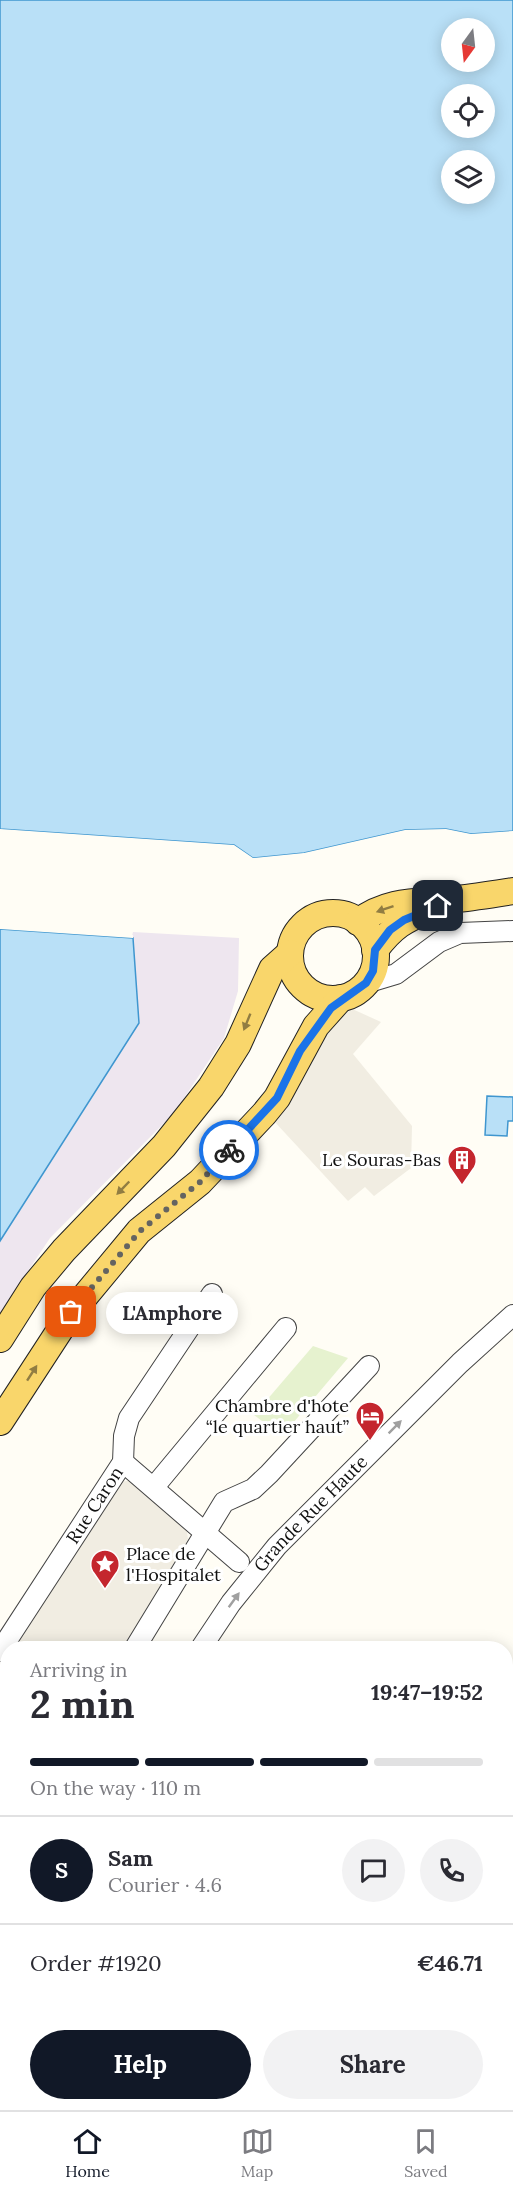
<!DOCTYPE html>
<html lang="en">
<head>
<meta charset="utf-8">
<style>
  :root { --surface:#fff; --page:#f2f2f3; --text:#2b2b33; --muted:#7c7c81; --line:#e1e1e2; --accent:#111827 }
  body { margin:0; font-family:Lora,serif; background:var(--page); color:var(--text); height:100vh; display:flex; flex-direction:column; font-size:22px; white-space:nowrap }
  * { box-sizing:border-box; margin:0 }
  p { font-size:20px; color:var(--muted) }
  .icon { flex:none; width:33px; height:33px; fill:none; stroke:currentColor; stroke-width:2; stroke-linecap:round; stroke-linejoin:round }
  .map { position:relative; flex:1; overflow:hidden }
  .sheet { position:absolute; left:0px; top:1641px; width:513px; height:470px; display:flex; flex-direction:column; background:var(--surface); border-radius:24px 24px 0 0; box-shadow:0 3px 15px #0003 }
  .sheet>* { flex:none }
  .needle { width:39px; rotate:195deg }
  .controls { position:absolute; left:441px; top:18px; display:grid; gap:12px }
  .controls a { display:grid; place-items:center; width:54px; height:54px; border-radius:50%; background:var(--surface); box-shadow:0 3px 15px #0003; font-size:30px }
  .pin { position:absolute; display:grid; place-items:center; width:51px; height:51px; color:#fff; margin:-26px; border-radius:12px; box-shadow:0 3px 9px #0006 }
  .courier { position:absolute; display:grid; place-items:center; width:60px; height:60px; margin:-30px; border:4px solid #1a73e8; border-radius:50%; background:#fff; color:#222; box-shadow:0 2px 8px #0007 }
  .bubble { position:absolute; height:42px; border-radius:21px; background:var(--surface); box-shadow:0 3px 15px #0003; font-size:20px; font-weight:700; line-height:42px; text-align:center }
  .overview em { font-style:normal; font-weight:700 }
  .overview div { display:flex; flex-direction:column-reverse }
  .overview { display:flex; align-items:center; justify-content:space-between; height:102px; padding:0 30px }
  h1 { font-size:39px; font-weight:700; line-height:45px }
  .bar { display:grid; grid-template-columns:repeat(4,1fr); gap:9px 6px; align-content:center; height:72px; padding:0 30px }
  .bar i { height:8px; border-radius:4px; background:var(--line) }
  .bar .selected { background:var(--accent) }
  .bar p { grid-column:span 4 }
  .line { display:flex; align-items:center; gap:15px; padding:0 30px; border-top:2px solid var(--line) }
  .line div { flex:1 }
  .round { display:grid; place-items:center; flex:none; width:63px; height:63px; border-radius:32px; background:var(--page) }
  .action { display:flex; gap:12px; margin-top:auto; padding:12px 30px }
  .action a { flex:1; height:69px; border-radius:36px; background:var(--accent); color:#fff; font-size:24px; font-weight:700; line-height:69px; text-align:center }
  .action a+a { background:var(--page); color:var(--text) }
  .tabs { display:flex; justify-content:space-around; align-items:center; height:84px; border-top:2px solid var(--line); background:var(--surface); font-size:16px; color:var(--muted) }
  .tabs a { display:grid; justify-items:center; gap:3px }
  .tabs .selected { color:var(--accent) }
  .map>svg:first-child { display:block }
  .industrial { fill:#eee6ef }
  .green { fill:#d5ebbd }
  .pitch { fill:#e6f2cf }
  .plaza { fill:#f1ede2 }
  .water { fill:#b9e0f7; stroke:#3f96cf; stroke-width:1.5; fill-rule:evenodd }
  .pier { fill:#fffdf5 }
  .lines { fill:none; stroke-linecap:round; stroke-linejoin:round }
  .minor-casing { stroke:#444; stroke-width:22 }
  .major-casing { stroke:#222; stroke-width:28 }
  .minor { stroke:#fff; stroke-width:20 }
  .major { stroke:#f9d66b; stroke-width:26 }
  .oneway { fill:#917d42 }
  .oneway2 { fill:#a0a0a0 }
  .done { stroke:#646461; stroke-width:6; stroke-dasharray:0 10.8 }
  .route { stroke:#1a73e8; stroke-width:8 }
  .labels { text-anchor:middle; stroke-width:6; stroke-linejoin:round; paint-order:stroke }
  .poi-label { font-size:18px; fill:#111; stroke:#fff; text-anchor:end }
  .street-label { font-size:18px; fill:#111; stroke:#fff }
</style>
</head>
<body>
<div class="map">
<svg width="513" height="2110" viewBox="0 0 513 2110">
  <rect width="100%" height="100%" fill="#fffdf5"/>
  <path class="industrial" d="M133,932l106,6 -1,53 -14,47 -50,75 -124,125 -50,75v-72l95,-148z"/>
  <path class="green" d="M513,1816v110l-7,-11v-83z"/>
  <path class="pitch" d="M313,1346l35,12 -66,78 -28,-21z"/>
  <g class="plaza">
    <path d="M348,1007l33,15 -28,32 59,72 -1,42 -37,28 -9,-9 -17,14 -75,-81 13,-11 23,-40 4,-27z"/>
    <path d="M132,1480l54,46 2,13 -64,109h-105v-9l102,-157z"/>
  </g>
  <g class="water">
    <path d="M0,0h513v831l-42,3 -25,-5 -41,1 -101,23 -51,5 -19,-13 -234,-16zM452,28h32v34h-32zM452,94h32v34h-32zM452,160h32v34h-32z"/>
    <path d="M0,929l133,9 6,85 -139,218z"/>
    <path d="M487,1096l26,1v24h-5l-1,15 -22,-1z"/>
  </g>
  <g class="pier">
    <path d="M0,829l234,16 19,13 51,-5 101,-23 41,-1 25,5 42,-3v3l-42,3 -25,-5 -41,1 -100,23 -52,5 -20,-13 -233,-16z"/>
    <path d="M0,926l133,9v3l-133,-9z"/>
  </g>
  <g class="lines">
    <g class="minor-casing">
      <g id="minor">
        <path d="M366,983l30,-9 43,-32 21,-9 53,-2"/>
        <path d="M123,1462l116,100"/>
        <path d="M154,1487l132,-159"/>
        <path d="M135,1648l89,-146 29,-13 16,-15 100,-108"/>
        <path id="s1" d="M201,1648l30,-45 46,-57 183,-183 53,-48"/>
        <path id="s2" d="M0,1651l123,-189 1,-26 5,-18 83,-124"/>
        <path d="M506,1792l7,-14"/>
        <path d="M0,1864l8,-15"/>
        <path d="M506,1940l7,12"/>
        <path d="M505,2103l3,7"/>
        <path d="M14,2110l1,-7"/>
        <path d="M159,2110v-7"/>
      </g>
    </g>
    <g class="major-casing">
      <g id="major">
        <circle cx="333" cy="956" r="43"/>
        <path d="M358,922c32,-24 62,-19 99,-23 19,-2 37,-5 56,-8"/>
        <path d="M375,950c18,-24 29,-30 56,-41"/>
        <path d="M0,1339l33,-52 31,-37 100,-104 47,-59 27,-43 34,-75 18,-16"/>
        <path d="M0,1422l71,-109 68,-82 61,-49 64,-68 13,-16 39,-72 25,-28"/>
      </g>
    </g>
    <use href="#minor" class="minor"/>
    <use href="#major" class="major"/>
  </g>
  <defs><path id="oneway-solid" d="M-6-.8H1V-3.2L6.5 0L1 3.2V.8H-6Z" transform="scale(1.5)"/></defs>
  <g class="oneway">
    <use href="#oneway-solid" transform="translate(385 909) rotate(161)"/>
    <use href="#oneway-solid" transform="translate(247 1022) rotate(112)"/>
    <use href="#oneway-solid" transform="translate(123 1188) rotate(134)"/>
    <use href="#oneway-solid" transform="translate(32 1373) rotate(-57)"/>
  </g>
  <g class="oneway2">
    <use href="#oneway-solid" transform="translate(395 1427) rotate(-45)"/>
    <use href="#oneway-solid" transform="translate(234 1600) rotate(-54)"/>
  </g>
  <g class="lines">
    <path class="done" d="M71,1312l69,-81 60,-49 29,-32"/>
    <path class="route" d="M229,1150l48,-52 23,-47 31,-43 35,-25 7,-12 2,-21 15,-20 14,-10 34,-14"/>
  </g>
  <defs>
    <g id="building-pin" transform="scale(1.5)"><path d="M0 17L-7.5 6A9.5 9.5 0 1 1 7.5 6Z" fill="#c4262e" stroke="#fff"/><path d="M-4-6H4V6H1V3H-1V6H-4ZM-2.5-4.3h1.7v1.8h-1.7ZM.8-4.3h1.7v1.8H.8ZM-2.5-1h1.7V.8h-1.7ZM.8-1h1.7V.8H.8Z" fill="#fff"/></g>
    <g id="hotel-pin" transform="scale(1.5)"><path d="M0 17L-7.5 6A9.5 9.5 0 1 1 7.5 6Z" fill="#c4262e" stroke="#fff"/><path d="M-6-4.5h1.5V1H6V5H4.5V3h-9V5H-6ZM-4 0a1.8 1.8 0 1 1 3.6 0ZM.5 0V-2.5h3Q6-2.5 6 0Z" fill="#fff"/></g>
    <g id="sight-pin" transform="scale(1.5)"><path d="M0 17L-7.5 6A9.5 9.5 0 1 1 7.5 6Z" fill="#c4262e" stroke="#fff"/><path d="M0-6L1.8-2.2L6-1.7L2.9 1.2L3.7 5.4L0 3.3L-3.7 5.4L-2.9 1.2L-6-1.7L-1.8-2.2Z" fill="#fff"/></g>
  </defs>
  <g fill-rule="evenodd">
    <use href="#building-pin" x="462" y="1160"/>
    <use href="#hotel-pin" x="370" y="1416"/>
    <use href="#sight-pin" x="105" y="1564"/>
  </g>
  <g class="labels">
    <g class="poi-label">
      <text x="441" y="1166">Le Souras-Bas</text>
      <text x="349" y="1412">Chambre d'hote<tspan x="349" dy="21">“le quartier haut”</tspan></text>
      <text x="126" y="1560" text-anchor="start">Place de<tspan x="126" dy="21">l'Hospitalet</tspan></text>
    </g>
    <g class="street-label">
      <text dy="6" stroke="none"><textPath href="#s2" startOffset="174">Rue Caron</textPath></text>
      <text dy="6" stroke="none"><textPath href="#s1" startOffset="174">Grande Rue Haute</textPath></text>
    </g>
  </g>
</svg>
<div class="controls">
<a><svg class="needle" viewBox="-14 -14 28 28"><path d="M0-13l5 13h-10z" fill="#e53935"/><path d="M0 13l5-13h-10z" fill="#7c7c81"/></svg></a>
<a><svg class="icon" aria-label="locate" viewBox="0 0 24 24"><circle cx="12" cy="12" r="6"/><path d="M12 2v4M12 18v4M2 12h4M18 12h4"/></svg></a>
<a><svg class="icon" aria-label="layers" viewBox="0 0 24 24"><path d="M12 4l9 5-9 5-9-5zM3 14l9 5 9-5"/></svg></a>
</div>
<div class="pin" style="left:71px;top:1312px;background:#ea580c"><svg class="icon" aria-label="bag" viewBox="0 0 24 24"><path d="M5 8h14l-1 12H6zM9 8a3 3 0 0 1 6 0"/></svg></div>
<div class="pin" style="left:438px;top:906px;background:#1f2937"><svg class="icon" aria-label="home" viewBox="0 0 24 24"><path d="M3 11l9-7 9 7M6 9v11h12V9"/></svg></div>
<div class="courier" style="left:229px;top:1150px"><svg class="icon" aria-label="bike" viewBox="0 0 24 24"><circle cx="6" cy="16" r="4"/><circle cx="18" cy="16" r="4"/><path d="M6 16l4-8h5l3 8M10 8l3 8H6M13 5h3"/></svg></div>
<div class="bubble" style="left:106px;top:1292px;width:132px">L'Amphore</div>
<section class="sheet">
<div class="overview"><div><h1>2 min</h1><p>Arriving in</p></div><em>19:47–19:52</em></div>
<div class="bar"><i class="selected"></i><i class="selected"></i><i class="selected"></i><i></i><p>On the way · 110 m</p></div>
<div class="line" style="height:108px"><b class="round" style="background:var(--accent);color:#fff">S</b><div><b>Sam</b><p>Courier · 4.6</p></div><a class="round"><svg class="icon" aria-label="chat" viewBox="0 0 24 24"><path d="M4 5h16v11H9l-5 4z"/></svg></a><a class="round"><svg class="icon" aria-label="phone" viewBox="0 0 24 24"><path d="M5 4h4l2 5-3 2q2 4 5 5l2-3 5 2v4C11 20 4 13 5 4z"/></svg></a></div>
<div class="line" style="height:78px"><div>Order #1920</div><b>€46.71</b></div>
<div class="action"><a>Help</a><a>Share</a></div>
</section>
</div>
<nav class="tabs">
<a class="selected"><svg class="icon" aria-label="home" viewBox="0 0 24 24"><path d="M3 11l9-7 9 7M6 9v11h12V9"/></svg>Home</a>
<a><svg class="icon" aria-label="map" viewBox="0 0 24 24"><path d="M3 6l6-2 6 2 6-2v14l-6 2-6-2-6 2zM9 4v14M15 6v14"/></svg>Map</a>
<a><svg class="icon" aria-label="saved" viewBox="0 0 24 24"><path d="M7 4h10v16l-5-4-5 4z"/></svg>Saved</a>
</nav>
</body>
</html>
